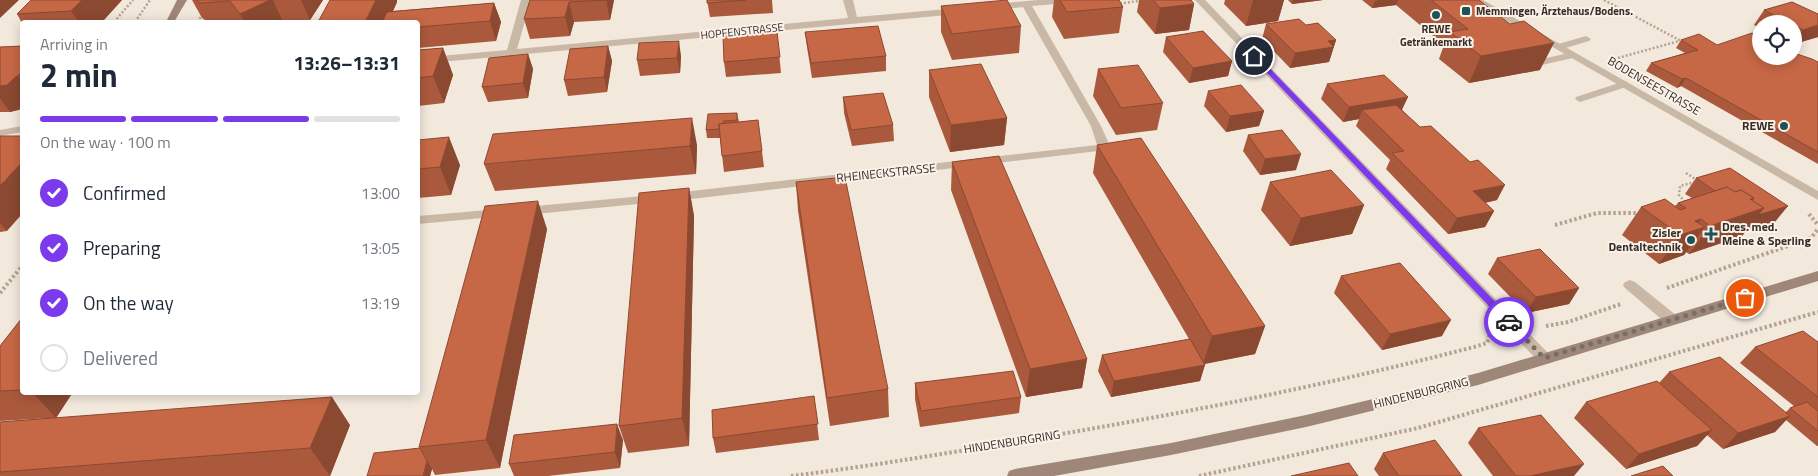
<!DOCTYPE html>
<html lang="en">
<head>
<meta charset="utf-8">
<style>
  :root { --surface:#fff; --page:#f2f2f3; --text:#1f2937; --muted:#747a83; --line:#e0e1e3; --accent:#7c3aed }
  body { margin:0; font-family:"Titillium Web",sans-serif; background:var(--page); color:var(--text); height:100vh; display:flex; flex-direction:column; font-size:19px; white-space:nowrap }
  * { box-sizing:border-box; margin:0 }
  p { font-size:16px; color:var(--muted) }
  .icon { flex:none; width:28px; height:28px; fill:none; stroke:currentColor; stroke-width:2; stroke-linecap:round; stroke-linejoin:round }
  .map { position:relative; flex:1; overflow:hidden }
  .side { position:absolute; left:20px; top:20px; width:400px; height:375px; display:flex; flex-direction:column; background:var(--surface); border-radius:5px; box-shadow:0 2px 12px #0003 }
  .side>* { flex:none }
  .controls { position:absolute; left:1752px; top:15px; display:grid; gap:10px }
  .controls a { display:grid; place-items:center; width:50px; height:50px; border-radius:50%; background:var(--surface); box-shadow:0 2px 12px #0003; font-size:25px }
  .pin { position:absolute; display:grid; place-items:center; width:42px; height:42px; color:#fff; margin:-21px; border:2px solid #fff; border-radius:50%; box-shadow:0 1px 5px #0007 }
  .courier { position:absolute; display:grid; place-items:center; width:50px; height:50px; margin:-25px; border:4px solid #7c3aed; border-radius:50%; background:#fff; color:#222; box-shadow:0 1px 6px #0007 }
  .overview em { font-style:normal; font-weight:700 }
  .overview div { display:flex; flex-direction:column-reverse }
  .overview { display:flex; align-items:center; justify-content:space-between; height:85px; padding:0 20px }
  h1 { font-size:32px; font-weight:700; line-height:38px }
  .bar { display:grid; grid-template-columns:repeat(4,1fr); gap:8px 5px; align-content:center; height:60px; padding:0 20px }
  .bar i { height:6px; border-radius:4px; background:var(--line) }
  .bar .active { background:var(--accent) }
  .bar p { grid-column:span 4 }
  ol { padding:0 20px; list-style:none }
  li { display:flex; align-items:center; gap:15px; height:55px }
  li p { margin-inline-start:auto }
  li .icon { padding:5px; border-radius:50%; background:var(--accent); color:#fff; stroke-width:4 }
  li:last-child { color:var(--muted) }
  li i { width:28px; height:28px; border:2px solid var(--line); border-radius:50% }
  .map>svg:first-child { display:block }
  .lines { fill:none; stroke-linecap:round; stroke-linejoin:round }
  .path-far1 { stroke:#b6a292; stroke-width:2.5; stroke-dasharray:2 2; stroke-linecap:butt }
  .path { stroke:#b6a292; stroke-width:4; stroke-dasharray:2.5 2.5; stroke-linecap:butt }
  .lane { fill:#cab8a7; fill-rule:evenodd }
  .street { fill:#cab8a7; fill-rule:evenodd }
  .secondary { fill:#9e8779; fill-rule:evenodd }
  .wall { fill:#aa593c }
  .shaded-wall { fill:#8b4931 }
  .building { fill:#c66846; stroke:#8b4931 }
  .route { fill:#7c3aed }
  .done { stroke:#786e67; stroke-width:5; stroke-dasharray:0 9 }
  .poi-dot { fill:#1d5358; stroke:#faf2e8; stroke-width:2 }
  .labels { text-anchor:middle; stroke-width:4; stroke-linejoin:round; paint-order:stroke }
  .far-poi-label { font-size:11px; font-weight:bold; fill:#372d28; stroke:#faf2e8; text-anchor:start }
  .far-street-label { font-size:11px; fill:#372d28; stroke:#faf2e8 }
  .street-label { font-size:12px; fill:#372d28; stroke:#faf2e8 }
  .poi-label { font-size:12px; font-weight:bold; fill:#372d28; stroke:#faf2e8; text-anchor:end }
</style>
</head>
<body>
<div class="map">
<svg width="1818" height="476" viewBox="0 0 1818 476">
  <rect width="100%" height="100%" fill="#f2e8dc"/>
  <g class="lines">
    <g class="path-far1">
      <path d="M1604,0l79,42"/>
      <path d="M1116,4l30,-4"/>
      <path d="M114,22l19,-22"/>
      <path d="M135,22l15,-22"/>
      <path d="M197,22l7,-9"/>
      <path d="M1618,58l61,-17"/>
      <path d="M1686,173l12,8"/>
      <path d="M1685,202l-6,-7 1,-9 15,-4"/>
    </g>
    <g class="path">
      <path d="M1809,214l9,11"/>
      <path d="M1555,225l42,-12h44"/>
      <path d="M1667,288l144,-50 7,-9"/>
      <path d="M0,293l22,-27"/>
      <path d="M1546,326l22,-4 53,-18"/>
      <path d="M791,476c73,-9 145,-21 217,-33 157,-26 312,-56 466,-96l13,-4 3,-9"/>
      <path d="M1199,476l219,-48 400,-116"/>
    </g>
    <g class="lane">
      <path d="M1586,36l5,3 -2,2 -30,9 -5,-3 1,-2z"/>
      <path d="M1573,52l5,3 -1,2 -44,10 -5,-3 1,-2z"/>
      <path d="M1625,81l5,3 -1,2 -49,16 -5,-3 1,-2z"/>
      <path d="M1630,280l5,2 42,34 2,4 -2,4h-10l-42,-36 -2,-3 2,-3z"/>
    </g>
    <g class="street">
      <path d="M521,0h10l-14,49 331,-31 -5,-18h10l4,17 101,-9 5,3 -5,3 -443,41 -4,2 -4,-1 -89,8v-6l89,-8z"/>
      <path d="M1038,0h34l-5,3 -35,3 69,120 8,18 -2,6 -433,51 -6,-4 6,-4 423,-48 -6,-19 -68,-119 -28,3 -5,-3 5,-3z"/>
      <path d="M1195,0h10l344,354 2,4 -2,4 -5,1 -5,-1z"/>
      <path d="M1471,0h12l335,191v9z"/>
      <path d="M22,126v6l-22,4v-6z"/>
      <path d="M654,195l6,4 -2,3 -133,13 -6,-4 6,-4z"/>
      <path d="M500,209l4,1 2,3 -2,3 -86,8v-8z"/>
    </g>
    <g class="secondary">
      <path d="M177,0h10l-13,22h-8z"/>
      <path d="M1818,271v10l-340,104 -172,42 -135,28 -117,21h-47l2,-5 6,-2 156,-26 135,-28 113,-27 59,-15z"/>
    </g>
  </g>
  <g class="wall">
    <path d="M122,0l-20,22 -80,1 -5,-9z"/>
    <path d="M192,0h131l-13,20 -28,2h-74l-6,-4z"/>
    <path d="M330,0h67v2l-4,9 101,-8 7,19 -5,19 -78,7v-26z"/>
    <path d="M530,0h84l-4,20 -36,2 -4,14 -40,3 -6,-20z"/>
    <path d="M707,0h65l1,13 -63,4z"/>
    <path d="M1054,0h65l4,7 -4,26 -55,6 -12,-22z"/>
    <path d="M1139,0h52l3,4 -5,26 -34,4 -18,-22z"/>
    <path d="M1225,0h59l-6,21 -32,5 -22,-22z"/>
    <path d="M1288,0h35l-31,4z"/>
    <path d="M1362,0h117l61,70 -71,13 -30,-24 5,-14 -48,-40 -24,3z"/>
    <path d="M1792,2l26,12v23l-24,7v-20h-33v5l-7,-4 10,-15z"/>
    <path d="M941,6l80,20 -2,27 -67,7 -11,-28z"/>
    <path d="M1266,24l40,1 30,15 -7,22 -39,6 -28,-29z"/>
    <path d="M777,32l4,41 -55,4 -2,-15z"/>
    <path d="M805,32l81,24v15l-74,7 -5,-31z"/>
    <path d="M1166,37l66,24 -4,15 -39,7 -26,-31z"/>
    <path d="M1681,40l36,5 44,11 57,6v102l-137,-78 -4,2 -31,-17 5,-8 34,-10 -9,-5z"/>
    <path d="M22,46v63l-12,3h-10v-65z"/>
    <path d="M608,46l4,15 -5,31 -39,4 -4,-16z"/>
    <path d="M443,48l10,27 -9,28 -26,3v-56z"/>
    <path d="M528,54l5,15 -5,29 -40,4 -6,-15z"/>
    <path d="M681,56l-1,17 -40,3 -3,-16z"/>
    <path d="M1098,69l65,34 -6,27 -41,5 -23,-39z"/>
    <path d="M929,70l78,48 -3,27 -54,7 -21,-55z"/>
    <path d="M1327,84l75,26 95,90 -12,3 9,8 -9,16 -37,7 -62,-65 4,-9 -34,-34 3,-7 -16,3 -22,-23z"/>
    <path d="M1208,91l56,20 -5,15 -33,6 -22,-26z"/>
    <path d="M843,97l50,28 1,16 -42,5 -8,-33z"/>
    <path d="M737,113l2,9 19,-2 6,47 -40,5 -4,-34h-13l-1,-8z"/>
    <path d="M1248,135l48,35 -36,5 -17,-24z"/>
    <path d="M0,136l7,95 -7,1z"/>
    <path d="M418,140l42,25 -9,30 -33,3z"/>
    <path d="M697,145l-1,29 -201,17 -11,-27z"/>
    <path d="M1097,145l168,181 -10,28 -50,10 -5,17 -89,16 -13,-26 4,-16 87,-16 -96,-166z"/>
    <path d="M952,162l135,197 -5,29 -56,9 -75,-207z"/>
    <path d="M1696,178l79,44 -29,9 -4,5 -53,18 -3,-2 -2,3 -25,9 -37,-29 19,-28 34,-1 3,-3 14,-5 -7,-4z"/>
    <path d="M796,182l92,207 1,28 -59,9 -32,-215z"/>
    <path d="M1270,182l94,23 -12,29 -62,12 -29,-36z"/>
    <path d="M689,188l5,28 -5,230 -61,7 -9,-27z"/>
    <path d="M547,229l-47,239 -65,7 -3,-6 -2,7h-63l53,-28 -1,-1z"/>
    <path d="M1497,258l82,30 -10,16 -43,9 -38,-39z"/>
    <path d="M1341,276l101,60 -60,14 -48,-57z"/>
    <path d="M22,318v74h51l-17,26 294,7 -20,51h-330v-54l50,-4 -50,3v-75z"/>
    <path d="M1818,342v104h-1l-31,-26 -11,12 -52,17 -16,-14 -10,11 -71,23 -52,-51 12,-16 73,-19 10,-11 117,40 4,-4 4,-2 -54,-43 15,-16z"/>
    <path d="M915,383l106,14 -2,16 -99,14 -5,-28z"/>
    <path d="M814,396l5,44 -103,13 -3,-15z"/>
    <path d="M1478,428l96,48h-81l-25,-33z"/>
    <path d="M623,440l-3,28 -72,8h-34l-5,-12z"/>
    <path d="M1383,453l79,23h-83l-5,-7z"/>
  </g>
  <g class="shaded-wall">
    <path d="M0,0h19l-19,18z"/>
    <path d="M82,0h40l-20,22h-23l-8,-11z"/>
    <path d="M270,0h3l10,22h-38l-5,-8z"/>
    <path d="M301,0h22l-13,20z"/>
    <path d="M376,0h21v2l-9,20h-23z"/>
    <path d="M606,0h8l-4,20z"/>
    <path d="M1253,0h31l-6,21 -32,5z"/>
    <path d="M1293,0h30l-31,4z"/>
    <path d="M1379,0h19l-2,5 -24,3 3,-7z"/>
    <path d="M569,2l5,20 -4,14 -5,-19z"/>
    <path d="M494,3l7,19 -5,19 -6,-20z"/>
    <path d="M1194,4l-5,26 -34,4 5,-26z"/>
    <path d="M1818,25v12l-24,7v-2l9,-12z"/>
    <path d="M1336,40l-7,22 -39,6 5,-15 33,-12z"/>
    <path d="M679,41l2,15 -1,17 -3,-15z"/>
    <path d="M1554,43l-14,27 -71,13 12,-27z"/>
    <path d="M608,46l4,15 -5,31 -3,-15z"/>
    <path d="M443,48l10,27 -9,28 -11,-27z"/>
    <path d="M528,54l5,15 -5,29 -5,-15z"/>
    <path d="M1232,61l-4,15 -39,7 4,-15z"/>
    <path d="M18,75l4,6v28l-12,3 -10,-14v-12z"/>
    <path d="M1686,78l-5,8 -4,2 5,-9z"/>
    <path d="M1408,97l-7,15 -39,-2 -3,9 -16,3 6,-15z"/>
    <path d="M1264,111l-5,15 -33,6 4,-16z"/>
    <path d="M692,118l5,27 -1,29 -6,-28z"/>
    <path d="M1007,118l-3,27 -54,7 1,-27z"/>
    <path d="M449,137l11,28 -9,30 -11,-28z"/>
    <path d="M1301,154l-5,16 -36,5 5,-16z"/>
    <path d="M22,162v52l-15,17 -7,-8v-37z"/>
    <path d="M1505,185l-8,15 -32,7 8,-16z"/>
    <path d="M689,188l5,28 -5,230 -7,-28z"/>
    <path d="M1754,198l10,10 24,-2 -13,16 -29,9 -4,5 -53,18 21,-28 40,-27z"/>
    <path d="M538,201l9,28 -47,239 -14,-28z"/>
    <path d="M1364,205l-12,29 -62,12 11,-28z"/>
    <path d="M1494,211l-9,16 -37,7 9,-16z"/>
    <path d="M1701,219l-9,12 13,-4 -21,28 -25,9 21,-29 15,-14z"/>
    <path d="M1579,288l-10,16 -43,9 10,-16z"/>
    <path d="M1451,320l-9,16 -60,14 8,-16z"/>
    <path d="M1265,326l-10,28 -52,10 9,-28z"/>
    <path d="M1087,359l-5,29 -56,9 4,-28z"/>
    <path d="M1205,365l-5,16 -89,16 3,-16z"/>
    <path d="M32,392h41l-17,26z"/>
    <path d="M332,397l18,28 -20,51 -20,-28z"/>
    <path d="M1790,416l-15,16 -52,17 15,-16z"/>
    <path d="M617,424l6,16 -3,28 -5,-16z"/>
    <path d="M1712,430l-15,16 -71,23 13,-15z"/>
    <path d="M427,461l5,8 -2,7h-6z"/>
    <path d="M1584,464l-10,12h-44z"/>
  </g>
  <g class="building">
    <path d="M31,0h51l-11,11 -54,3z"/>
    <path d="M196,0h74l-30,14 -10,-13 -30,2z"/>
    <path d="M330,0h46l-11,22h-47z"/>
    <path d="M530,0h76l-37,2 -4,15 -41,2z"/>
    <path d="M707,0h39l-39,3z"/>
    <path d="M1007,0l14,26 -69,8 -11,-28z"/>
    <path d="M1060,0h59l4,7 -56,5z"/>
    <path d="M1153,0h38l3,4 -34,4z"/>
    <path d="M1431,0h48l31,24 14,-3 30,22 -73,13 -31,-24 18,-3z"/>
    <path d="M1792,2l26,12v11l-15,5 -9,-5v-1h-3l-27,-14z"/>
    <path d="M494,3l-4,18 -72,6v-5h-36l5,-10z"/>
    <path d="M1299,19l7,6 12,-2 18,17 -8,1 6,6 -39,6 -29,-29z"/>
    <path d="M878,26l8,30 -75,7 -6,-31z"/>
    <path d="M1203,31l29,30 -39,7 -27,-31z"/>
    <path d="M777,32l3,25 -56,5 -1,-26z"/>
    <path d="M1752,33l9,5v18h33v-3l18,6 6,3v90l-132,-74 -4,1 -31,-16 47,-13 -17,-10 18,-6 18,11z"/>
    <path d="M679,41l-2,17 -40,2 2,-17z"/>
    <path d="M22,46v28l-4,1 -11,10 -7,1v-39z"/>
    <path d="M608,46l-4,31 -40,3 6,-31z"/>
    <path d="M443,48l-10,28 -15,2v-28z"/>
    <path d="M528,54l-5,29 -41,4 7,-29z"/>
    <path d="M981,64l26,54 -56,7 -22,-55z"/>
    <path d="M1138,65l25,38 -42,5 -23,-39z"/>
    <path d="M1384,75l24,22 -59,10 -22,-23z"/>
    <path d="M1241,85l23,26 -34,5 -22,-25z"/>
    <path d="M883,93l10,32 -42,5 -8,-33z"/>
    <path d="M1396,105l24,22 11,-1 39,36 8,-2 27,25 -32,6 21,20 -37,7 -65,-65 12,-2 -42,-41z"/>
    <path d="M737,113v7l-14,1v3h-4v5l-13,1 2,-16z"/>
    <path d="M692,118l-2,28 -206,18 9,-30z"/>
    <path d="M758,120l4,31 -40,5 -3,-32z"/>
    <path d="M1282,130l19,24 -36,5 -17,-24z"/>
    <path d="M0,136h22v26l-22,24z"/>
    <path d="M449,137l-9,30 -22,2v-29z"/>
    <path d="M1141,138l124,188 -53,10 -115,-191z"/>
    <path d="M999,156l88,203 -57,10 -78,-207z"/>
    <path d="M1730,168l58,38 -30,9 6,-7 -12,-7 2,-3 -13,-8 -6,2 -8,-5 -12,4 -19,-13z"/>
    <path d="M1331,170l33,35 -63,13 -31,-36z"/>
    <path d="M845,177l43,212 -61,9 -31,-216z"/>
    <path d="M1727,187l8,5 6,-2 13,8 -4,1 14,9 -54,18 -9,-7 -6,2 10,6 -25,8 -39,-28 24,-8 15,11 6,-2 -8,-5z"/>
    <path d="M689,188l-7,230 -63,8 20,-233z"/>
    <path d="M538,201l-52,239 -67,7 66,-241z"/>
    <path d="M1540,249l39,39 -43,9 -39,-39z"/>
    <path d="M1400,263l51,57 -61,14 -49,-58z"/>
    <path d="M22,318v72l-22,1v-45z"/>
    <path d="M1803,331l15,11v55l-63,-50z"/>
    <path d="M1190,339l15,26 -91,16 -12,-26z"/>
    <path d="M1720,357l70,59 -52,17 -69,-61z"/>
    <path d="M1013,371l8,26 -100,14 -6,-28z"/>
    <path d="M1657,381l55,49 -73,24 -53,-52z"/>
    <path d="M814,396l4,28 -105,14 -1,-28z"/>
    <path d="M332,397l-22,51 -310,24v-50z"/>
    <path d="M1807,402l11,9v20l-28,-23z"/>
    <path d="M1541,415l43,49 -54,12h-14l-38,-48z"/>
    <path d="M617,424l-2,28 -106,12 5,-29z"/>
    <path d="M1435,440l27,36h-63l-16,-23z"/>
    <path d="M420,448l7,13 -4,15h-56l7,-23z"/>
    <path d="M1349,463l9,13h-67z"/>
    <path d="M1663,466l10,10h-42z"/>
  </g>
  <path class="route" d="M1252,54h4l256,265v5h-6l-254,-267z"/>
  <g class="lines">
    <path class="done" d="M1509,322l35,36 201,-60"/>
  </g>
  <g class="poi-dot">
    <rect x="1461" y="6" width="10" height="10" rx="2.5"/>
    <circle cx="1436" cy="15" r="5"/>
    <circle cx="1784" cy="126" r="5"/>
    <path d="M1708.5 226.5h5v5h5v5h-5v5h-5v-5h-5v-5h5z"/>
    <circle cx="1691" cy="240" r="5"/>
  </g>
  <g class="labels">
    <g class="far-poi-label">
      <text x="1476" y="15">Memmingen, Ärztehaus/Bodens.</text>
      <text x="1436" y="33" text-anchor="middle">REWE<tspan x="1436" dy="13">Getränkemarkt</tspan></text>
    </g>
    <g class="far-street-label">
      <text transform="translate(742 31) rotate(-6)" y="4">HOPFENSTRASSE</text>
    </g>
    <g class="street-label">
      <text transform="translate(1654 86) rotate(30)" y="4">BODENSEESTRASSE</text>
      <text transform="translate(886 173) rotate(-6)" y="4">RHEINECKSTRASSE</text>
      <text transform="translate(1421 393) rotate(-14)" y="4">HINDENBURGRING</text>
      <text transform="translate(1012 442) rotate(-9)" y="4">HINDENBURGRING</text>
    </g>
    <g class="poi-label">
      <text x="1774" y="130">REWE</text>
      <text x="1722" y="231" text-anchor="start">Dres. med.<tspan x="1722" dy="14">Meine &amp; Sperling</tspan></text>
      <text x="1681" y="237">Zisler<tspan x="1681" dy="14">Dentaltechnik</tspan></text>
    </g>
  </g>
</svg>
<div class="controls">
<a><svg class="icon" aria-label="locate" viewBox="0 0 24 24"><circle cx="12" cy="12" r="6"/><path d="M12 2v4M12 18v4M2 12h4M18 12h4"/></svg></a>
</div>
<div class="pin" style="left:1745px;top:298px;background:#ea580c"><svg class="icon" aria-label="bag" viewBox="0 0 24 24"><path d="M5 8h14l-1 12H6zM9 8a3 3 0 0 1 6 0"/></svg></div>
<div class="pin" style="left:1254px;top:56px;background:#1f2937"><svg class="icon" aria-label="home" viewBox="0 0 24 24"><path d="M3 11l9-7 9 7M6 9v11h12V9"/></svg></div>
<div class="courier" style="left:1509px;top:322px"><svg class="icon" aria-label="car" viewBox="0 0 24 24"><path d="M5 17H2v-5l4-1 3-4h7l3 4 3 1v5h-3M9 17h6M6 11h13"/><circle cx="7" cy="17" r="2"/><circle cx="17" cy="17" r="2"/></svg></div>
<section class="side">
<div class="overview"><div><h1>2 min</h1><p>Arriving in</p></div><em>13:26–13:31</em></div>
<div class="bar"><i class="active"></i><i class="active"></i><i class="active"></i><i></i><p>On the way · 100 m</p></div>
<ol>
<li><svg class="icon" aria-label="check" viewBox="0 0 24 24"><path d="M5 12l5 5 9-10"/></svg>Confirmed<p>13:00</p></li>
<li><svg class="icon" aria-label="check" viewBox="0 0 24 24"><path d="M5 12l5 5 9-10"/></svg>Preparing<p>13:05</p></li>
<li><svg class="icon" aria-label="check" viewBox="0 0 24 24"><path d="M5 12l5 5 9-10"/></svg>On the way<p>13:19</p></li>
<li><i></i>Delivered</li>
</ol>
</section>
</div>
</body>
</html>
